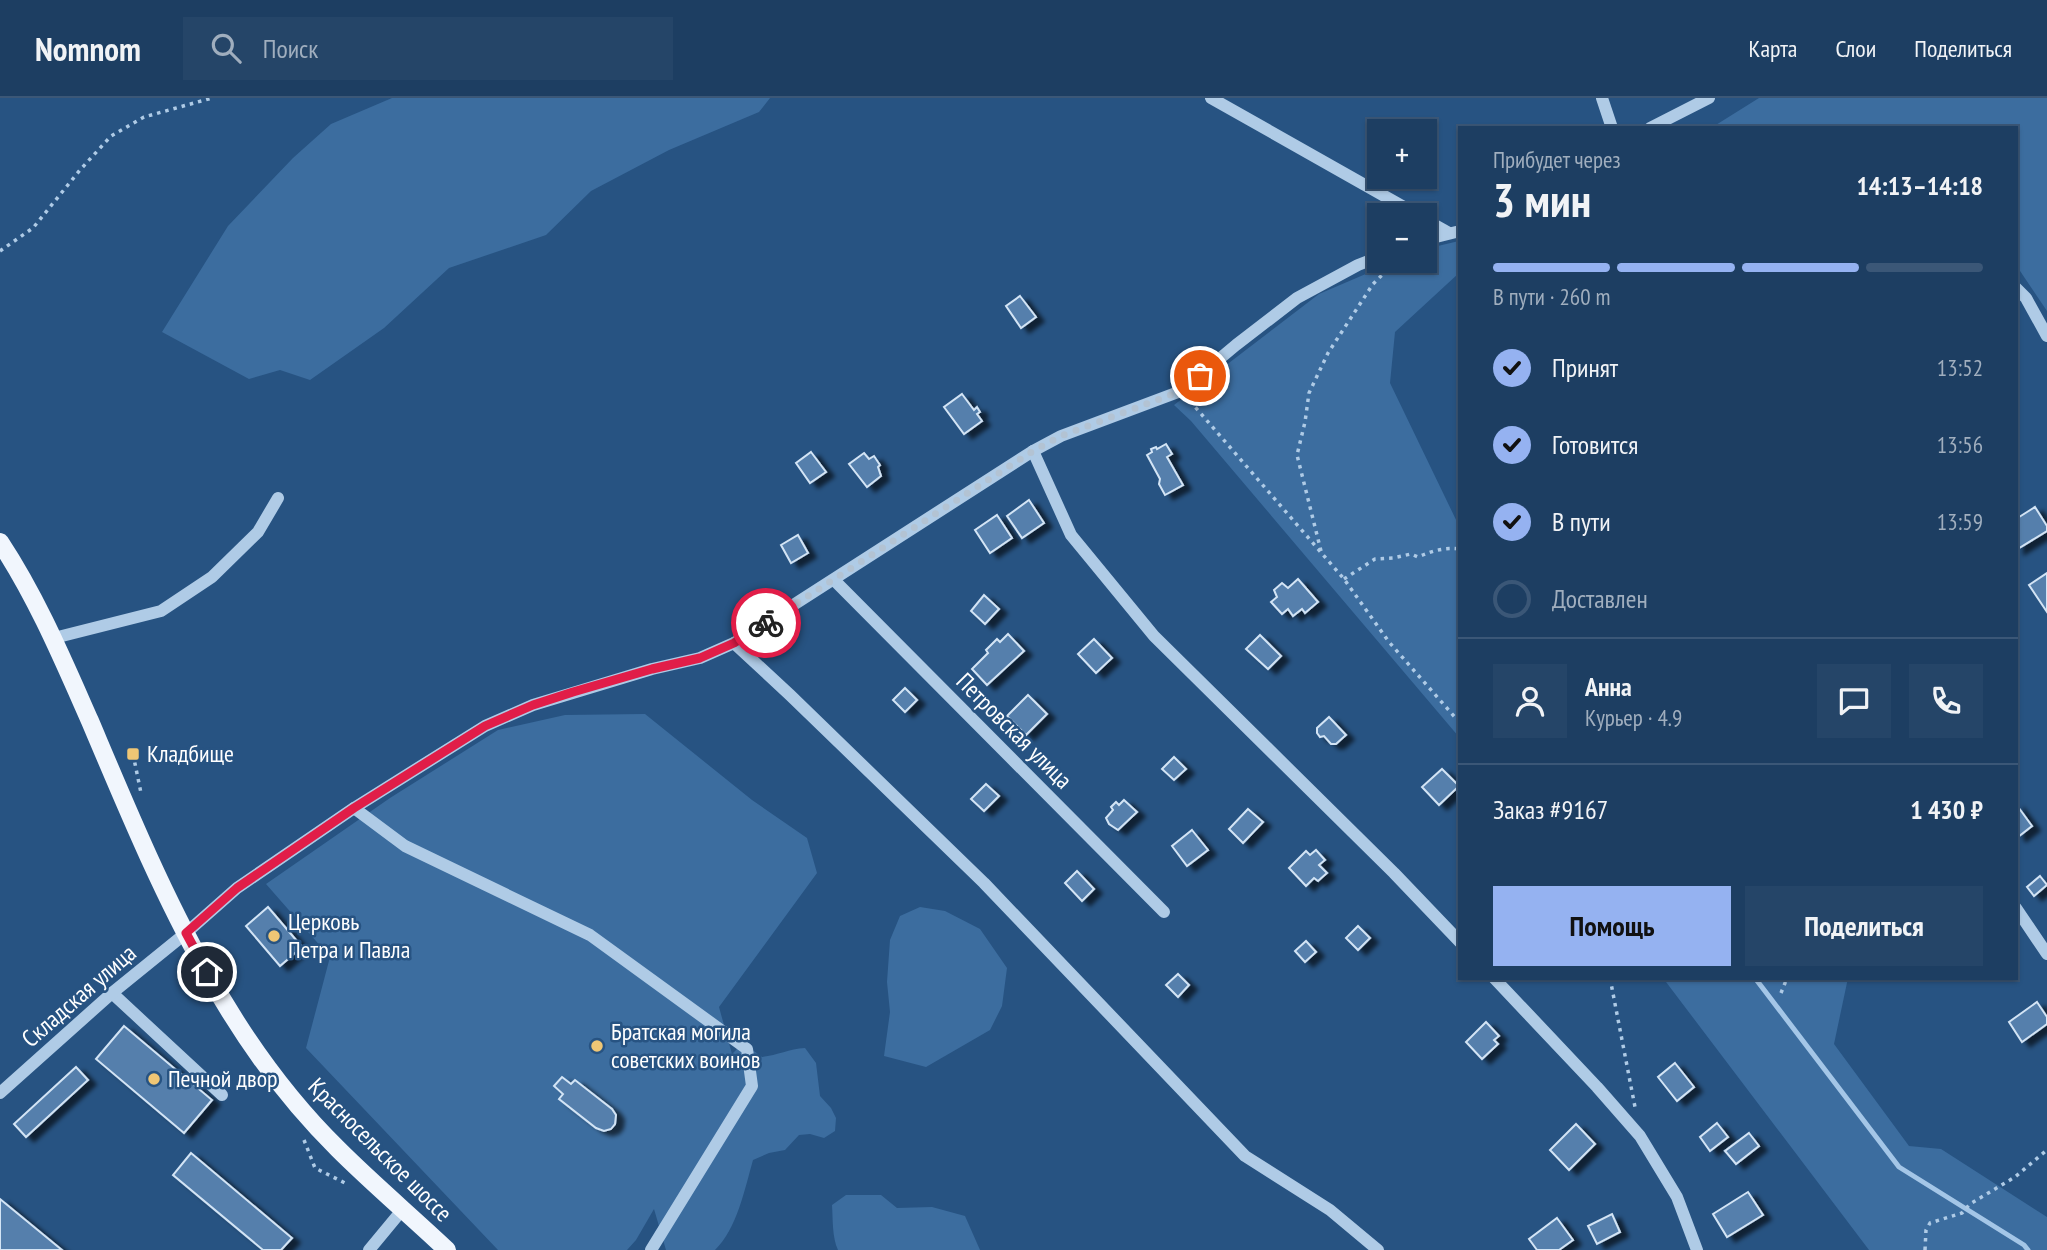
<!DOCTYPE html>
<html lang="ru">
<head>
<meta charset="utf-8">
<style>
  :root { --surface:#1d3e62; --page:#254568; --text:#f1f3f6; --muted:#a0aebe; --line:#3b5777; --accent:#95b2f1 }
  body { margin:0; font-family:"PT Sans Narrow",sans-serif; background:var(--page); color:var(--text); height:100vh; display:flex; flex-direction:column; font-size:26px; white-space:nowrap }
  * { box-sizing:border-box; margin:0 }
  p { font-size:23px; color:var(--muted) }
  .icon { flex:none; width:38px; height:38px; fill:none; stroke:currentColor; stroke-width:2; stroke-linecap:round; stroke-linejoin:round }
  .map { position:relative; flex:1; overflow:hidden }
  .sheet { position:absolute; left:1458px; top:28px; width:560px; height:854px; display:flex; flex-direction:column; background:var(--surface); border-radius:0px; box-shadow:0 2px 5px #0004,0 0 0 2px var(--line) }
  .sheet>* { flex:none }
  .buttons { position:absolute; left:1367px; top:21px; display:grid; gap:14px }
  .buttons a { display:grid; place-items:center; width:70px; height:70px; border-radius:0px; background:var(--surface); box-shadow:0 2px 5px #0004,0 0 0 2px var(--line); font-size:35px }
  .pin { position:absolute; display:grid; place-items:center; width:60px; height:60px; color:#fff; margin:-30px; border:4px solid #fff; border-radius:50%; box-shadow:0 2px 7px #0007 }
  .courier { position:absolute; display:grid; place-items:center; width:70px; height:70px; margin:-35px; border:5px solid #e11d48; border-radius:50%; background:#fff; color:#222; box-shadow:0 2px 9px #0007 }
  .headline em { font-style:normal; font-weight:700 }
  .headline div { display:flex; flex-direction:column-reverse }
  .headline { display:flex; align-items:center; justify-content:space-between; height:119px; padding:0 35px }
  h1 { font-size:46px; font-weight:700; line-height:52px }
  .bar { display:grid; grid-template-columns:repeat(4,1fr); gap:10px 7px; align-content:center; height:84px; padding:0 35px }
  .bar i { height:9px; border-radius:5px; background:var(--line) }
  .bar .selected { background:var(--accent) }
  .bar p { grid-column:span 4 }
  .line { display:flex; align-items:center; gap:18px; padding:0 35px; border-top:2px solid var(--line) }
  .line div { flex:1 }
  .round { display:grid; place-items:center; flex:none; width:74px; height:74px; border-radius:0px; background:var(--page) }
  ol { padding:0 35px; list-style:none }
  li { display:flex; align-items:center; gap:21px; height:77px }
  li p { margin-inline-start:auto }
  li .icon { padding:7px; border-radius:50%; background:var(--accent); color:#111; stroke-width:4 }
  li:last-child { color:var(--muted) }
  li i { width:38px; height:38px; border:4px solid var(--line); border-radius:50% }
  .action { display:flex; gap:14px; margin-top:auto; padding:14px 35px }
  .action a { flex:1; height:80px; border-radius:0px; background:var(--accent); color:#111; font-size:28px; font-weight:700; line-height:80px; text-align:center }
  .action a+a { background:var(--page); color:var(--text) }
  header { display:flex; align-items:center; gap:42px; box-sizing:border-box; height:98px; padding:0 35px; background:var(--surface); border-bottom:2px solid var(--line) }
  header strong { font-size:33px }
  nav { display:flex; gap:38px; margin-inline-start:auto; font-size:24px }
  .search { width:490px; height:63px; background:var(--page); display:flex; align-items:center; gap:18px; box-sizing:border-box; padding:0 24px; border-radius:0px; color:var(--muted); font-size:26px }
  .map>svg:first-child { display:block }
  .green { fill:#3c6d9f }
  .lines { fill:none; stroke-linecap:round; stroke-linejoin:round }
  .stream { stroke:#a4c6e7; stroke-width:5 }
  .building { fill:#547fac; stroke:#d3e4f5; stroke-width:2; filter:url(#shadow) }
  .path { stroke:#afcbe6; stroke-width:3.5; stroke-dasharray:3.5 5; stroke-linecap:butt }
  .minor { stroke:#afcbe6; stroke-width:12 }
  .major { stroke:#f1f6fd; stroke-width:18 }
  .done { stroke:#b3c3d3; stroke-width:7; stroke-dasharray:0 12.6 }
  .route { stroke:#e11d48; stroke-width:9 }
  .poi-dot { fill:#efc675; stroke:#275382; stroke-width:2.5 }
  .labels { text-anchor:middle; stroke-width:5; stroke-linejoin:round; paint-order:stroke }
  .street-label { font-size:24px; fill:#fff; stroke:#275382 }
  .poi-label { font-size:24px; fill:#fff; stroke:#275382; text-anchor:start }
</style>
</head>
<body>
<header>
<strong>Nomnom</strong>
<div class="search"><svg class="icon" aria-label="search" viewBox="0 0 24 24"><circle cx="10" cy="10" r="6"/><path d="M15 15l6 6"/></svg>Поиск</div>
<nav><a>Карта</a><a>Слои</a><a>Поделиться</a></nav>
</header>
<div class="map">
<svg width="2047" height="1152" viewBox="0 0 2047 1152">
  <defs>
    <filter id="shadow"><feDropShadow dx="8" dy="4.5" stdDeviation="2" flood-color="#0009"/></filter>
  </defs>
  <rect width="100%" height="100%" fill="#275382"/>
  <g class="green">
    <path d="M392,0h378l-11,14 -90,38 -78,41 -45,44 -97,33 -65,60 -74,52 -30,-10 -31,9 -87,-47 66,-106 65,-68 38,-34z"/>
    <path d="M1759,0h288v213l-31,-46v-137h-305z"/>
    <path d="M1459,143v32l-64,59 -5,51 69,143v211l-268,-316 -17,-16 145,-111 77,-33h28l1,-12z"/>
    <path d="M645,616l107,86 55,38 10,35 -98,134 13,47 5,-5h14l11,8c16,-2 27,-8 43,-9l11,15 4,33 11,12 5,10 -1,13 -11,7 -14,-4 -11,1 -14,15 -16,3 -16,7c-8,28 -16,69 -38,90h-49l-12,-41 -18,31 -9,10h-129l-192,-202 24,-91 -64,-73 124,-86 108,-68 67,-15z"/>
    <path d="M920,809l25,4 35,18 27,39 -5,38 -12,24 -64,37 -42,-11 6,-44 -3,-30 3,-42 10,-24z"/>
    <path d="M1663,880h185l-14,66 75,102 32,3 106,68v33h-178z"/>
    <path d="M846,1097h35l16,13 35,-1 33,9 15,34h-142c-6,-13 -5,-30 -6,-45z"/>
  </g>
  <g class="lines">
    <path class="stream" d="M1755,880l144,189 125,78 4,5"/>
  </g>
  <g class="building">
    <path d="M1020,198l16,21 -15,11 -15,-22z"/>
    <path d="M962,296l12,16 3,-3 3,5 -3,2 5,7 -18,13 -20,-27z"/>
    <path d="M1166,346l6,10 -5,3 16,28 -18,10 -6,-11 1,-5 -13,-24 5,-3 -1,-3 5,-2 1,2z"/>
    <path d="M811,354l15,20 -16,11 -14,-20z"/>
    <path d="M864,355l5,6 5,-3 6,9 -2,2 3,9 -14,11 -18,-23z"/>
    <path d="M1029,402l15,23 -22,15 -15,-22z"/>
    <path d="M2035,409l12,19v5l-31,19v-31z"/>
    <path d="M997,417l15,23 -22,15 -15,-23z"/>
    <path d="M798,437l10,18 -17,10 -10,-18z"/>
    <path d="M2047,475v39l-18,-27z"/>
    <path d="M1298,481l20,23 -13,11 -3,-4 -9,7 -5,-7 -6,5 -11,-12 6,-5 -3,-7 8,-7 6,5z"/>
    <path d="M984,497l15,14 -14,15 -14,-13z"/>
    <path d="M1008,536l16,17 -37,34 -15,-16 16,-16 -2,-3 11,-11 3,3z"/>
    <path d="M1260,537l21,21 -13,13 -22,-20z"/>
    <path d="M1094,541l18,19 -16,15 -18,-19z"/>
    <path d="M905,590l12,12 -12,12 -12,-12z"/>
    <path d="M1028,597l19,19 -21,21 -19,-19z"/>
    <path d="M1329,619l17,18 -10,9h-5l-7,-8 -4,1 -3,-4v-5z"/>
    <path d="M1174,659l12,12 -12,11 -12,-11z"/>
    <path d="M1442,671l17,17 -20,19 -17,-18z"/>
    <path d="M986,686l13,12 -15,15 -13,-12z"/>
    <path d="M1124,702l13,12 -19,18 -9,-6 -3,-6 7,-8 -2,-3 5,-5 3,3z"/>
    <path d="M2016,706l16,22 -14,11 -2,-3z"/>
    <path d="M1248,711l15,13 -20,21 -14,-14z"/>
    <path d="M1192,732l16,20 -21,16 -15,-20z"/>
    <path d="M1316,752l9,10 -6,5 8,8 -9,8 -4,-3 -8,8 -17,-18 17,-17 4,4z"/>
    <path d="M1077,773l17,18 -12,12 -17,-18z"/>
    <path d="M2040,778l7,9 -13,11 -7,-9z"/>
    <path d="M268,809l34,40 -22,19 -34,-40z"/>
    <path d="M1358,828l12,12 -12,12 -12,-12z"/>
    <path d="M1306,843l10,11 -11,10 -10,-11z"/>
    <path d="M1178,876l11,11 -11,12 -12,-12z"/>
    <path d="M2037,904l10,15v7l-25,18 -13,-20z"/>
    <path d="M1486,924l13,14 -5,4 4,4 -16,15 -16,-17z"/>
    <path d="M124,928l88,74 -28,33 -88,-74z"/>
    <path d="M1675,965l19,24 -17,14 -19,-24z"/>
    <path d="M76,969l12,13 -62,57 -12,-13z"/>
    <path d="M562,979l9,7 4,-4 37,29 4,6 -1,9 -4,5 -7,2 -8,-3 -37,-29 4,-5 -9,-8z"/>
    <path d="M1717,1025l11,14 -18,14 -10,-14z"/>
    <path d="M1576,1026l19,20 -26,26 -19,-20z"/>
    <path d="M1749,1035l10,13 -23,18 -11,-13z"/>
    <path d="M191,1055l101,85 -11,12h-18l-90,-75z"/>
    <path d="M1748,1094l15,23 -36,22 -14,-23z"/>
    <path d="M0,1101l62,51h-62z"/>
    <path d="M1612,1116l8,18 -23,12 -9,-18z"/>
    <path d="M1557,1120l16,22 -14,10h-22l-8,-11z"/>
  </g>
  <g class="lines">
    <g class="path">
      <path d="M0,153l33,-23 47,-58 31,-34 33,-19 68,-19"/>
      <path d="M1190,303l154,178 45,63 71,81"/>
      <path d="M1321,453l-24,-96 8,-33 4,-29 19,-40 45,-69 13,-13"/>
      <path d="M1344,481l31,-20 18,-1 18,-4 7,3c14,-6 26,-10 42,-8"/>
      <path d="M133,656l8,39"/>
      <path d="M1610,880l25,129"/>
      <path d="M1781,895l6,-15"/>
      <path d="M304,1042l11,28 32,16"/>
      <path d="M1925,1152l1,-20 4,-7 32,-10 8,-9 45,-27 32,-27"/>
    </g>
    <g class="minor">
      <path d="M1211,0l207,117"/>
      <path d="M1602,0l10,30"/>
      <path d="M1650,30l59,-30"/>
      <path d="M1424,121l25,14"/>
      <path d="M1424,142l36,-9"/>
      <path d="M2016,190l10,10 21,38"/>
      <path d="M1033,353l38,84 83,101 240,237 66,69"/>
      <path d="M834,482l330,332"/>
      <path d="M54,540l107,-27 51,-34 46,-45 20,-34"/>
      <path d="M734,545l56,52 194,188 261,273 85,54 48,40"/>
      <path d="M354,710l51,38 185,89 157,114 5,37 -101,164"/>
      <path d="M2016,810l31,46"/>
      <path d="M1494,880l103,109 43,49 37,61 20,53"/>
      <path d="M112,895l110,102"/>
      <path d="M0,995l112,-100 74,-60 51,-45 117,-80 131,-82 48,-21 119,-36 48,-11 34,-15 299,-192 28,-15 120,-45 55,-46 61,-47 61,-33 21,-8"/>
      <path d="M369,1152l34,-41"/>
    </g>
    <path class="major" d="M0,444c37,56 63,118 90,179 36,85 71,170 116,250 36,65 79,126 132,178 35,35 73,67 109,101"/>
  </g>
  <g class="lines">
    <path class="done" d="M766,525l267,-172 28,-15 120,-45 19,-15"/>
    <path class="route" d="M207,874l-21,-39 51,-45 117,-80 131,-82 48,-21 40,-13 79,-23 48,-11 34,-15 32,-20"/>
  </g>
  <g class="poi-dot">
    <rect x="126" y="649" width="14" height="14" rx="3.5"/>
    <circle cx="274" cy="838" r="7"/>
    <circle cx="597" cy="948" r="7"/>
    <circle cx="154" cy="981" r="7"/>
  </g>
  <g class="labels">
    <g class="street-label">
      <text transform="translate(1014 633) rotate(45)" y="8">Петровская улица</text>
      <text transform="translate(79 898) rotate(-41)" y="8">Складская улица</text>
      <text transform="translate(380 1052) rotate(45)" y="8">Красносельское шоссе</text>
    </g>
    <g class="poi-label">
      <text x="147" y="664">Кладбище</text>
      <text x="288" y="832">Церковь<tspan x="288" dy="28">Петра и Павла</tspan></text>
      <text x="611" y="942">Братская могила<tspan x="611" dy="28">советских воинов</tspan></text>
      <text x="168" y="989">Печной двор</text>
    </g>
  </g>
</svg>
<div class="buttons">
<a>+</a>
<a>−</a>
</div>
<div class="pin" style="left:1200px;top:278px;background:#ea580c"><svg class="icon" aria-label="bag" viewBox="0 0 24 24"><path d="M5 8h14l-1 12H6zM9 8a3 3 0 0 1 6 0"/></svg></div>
<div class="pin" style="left:207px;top:874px;background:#1f2937"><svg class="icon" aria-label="home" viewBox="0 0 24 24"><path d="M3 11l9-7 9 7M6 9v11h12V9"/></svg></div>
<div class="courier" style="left:766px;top:525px"><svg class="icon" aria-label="bike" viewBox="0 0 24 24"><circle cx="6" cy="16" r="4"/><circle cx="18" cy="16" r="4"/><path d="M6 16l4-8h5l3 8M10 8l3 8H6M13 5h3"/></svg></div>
<section class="sheet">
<div class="headline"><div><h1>3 мин</h1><p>Прибудет через</p></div><em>14:13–14:18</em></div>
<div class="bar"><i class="selected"></i><i class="selected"></i><i class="selected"></i><i></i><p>В пути · 260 m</p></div>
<ol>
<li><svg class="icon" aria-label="check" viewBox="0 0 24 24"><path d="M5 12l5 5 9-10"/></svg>Принят<p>13:52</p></li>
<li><svg class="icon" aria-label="check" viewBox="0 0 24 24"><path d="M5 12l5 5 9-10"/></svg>Готовится<p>13:56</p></li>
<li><svg class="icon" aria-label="check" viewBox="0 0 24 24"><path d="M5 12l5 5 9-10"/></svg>В пути<p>13:59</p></li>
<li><i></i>Доставлен</li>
</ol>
<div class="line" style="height:126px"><a class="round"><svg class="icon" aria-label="person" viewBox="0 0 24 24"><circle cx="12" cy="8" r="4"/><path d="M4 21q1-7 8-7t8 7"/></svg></a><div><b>Анна</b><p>Курьер · 4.9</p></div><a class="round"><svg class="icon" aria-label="chat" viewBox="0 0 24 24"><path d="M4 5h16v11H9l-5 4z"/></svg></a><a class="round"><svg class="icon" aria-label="phone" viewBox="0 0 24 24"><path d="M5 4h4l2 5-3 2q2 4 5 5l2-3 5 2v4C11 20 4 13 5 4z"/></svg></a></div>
<div class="line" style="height:91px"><div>Заказ #9167</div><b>1 430 ₽</b></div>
<div class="action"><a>Помощь</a><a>Поделиться</a></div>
</section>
</div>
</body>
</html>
